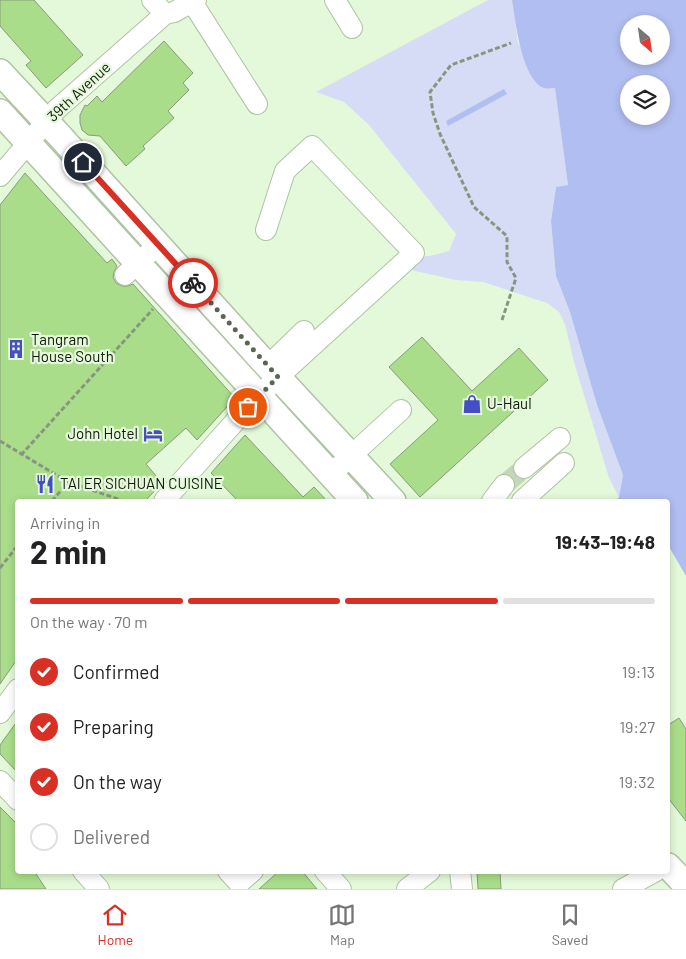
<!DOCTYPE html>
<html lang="en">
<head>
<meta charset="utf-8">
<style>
  :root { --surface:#fff; --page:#f2f2f2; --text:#222; --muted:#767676; --line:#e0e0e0; --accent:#d93025 }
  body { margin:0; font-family:Barlow,sans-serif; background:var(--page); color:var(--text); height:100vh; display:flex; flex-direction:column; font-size:19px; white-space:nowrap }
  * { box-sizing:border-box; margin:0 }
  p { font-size:16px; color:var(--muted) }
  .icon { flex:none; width:28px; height:28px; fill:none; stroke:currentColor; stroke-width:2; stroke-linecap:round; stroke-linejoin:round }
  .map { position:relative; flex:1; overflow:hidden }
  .sheet { position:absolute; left:15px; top:499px; width:655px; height:375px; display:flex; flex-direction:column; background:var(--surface); border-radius:5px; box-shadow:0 2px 8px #0003 }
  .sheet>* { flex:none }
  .needle { width:32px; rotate:151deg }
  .buttons { position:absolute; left:620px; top:15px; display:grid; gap:10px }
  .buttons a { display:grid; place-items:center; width:50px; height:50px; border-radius:50%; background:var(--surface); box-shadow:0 2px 8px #0003; font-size:25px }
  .pin { position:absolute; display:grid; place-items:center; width:42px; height:42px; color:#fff; margin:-21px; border:2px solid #fff; border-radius:50%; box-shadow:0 1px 5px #0007 }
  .courier { position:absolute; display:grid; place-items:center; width:50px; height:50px; margin:-25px; border:4px solid #d93025; border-radius:50%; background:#fff; color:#222; box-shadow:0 1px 6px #0007 }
  .head em { font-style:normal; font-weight:700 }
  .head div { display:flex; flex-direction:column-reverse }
  .head { display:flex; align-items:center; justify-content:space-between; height:85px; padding:0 15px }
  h1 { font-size:32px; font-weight:700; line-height:38px }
  .bar { display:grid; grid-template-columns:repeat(4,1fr); gap:8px 5px; align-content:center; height:60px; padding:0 15px }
  .bar i { height:6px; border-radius:4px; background:var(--line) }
  .bar .current { background:var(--accent) }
  .bar p { grid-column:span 4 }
  ol { padding:0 15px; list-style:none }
  li { display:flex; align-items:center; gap:15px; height:55px }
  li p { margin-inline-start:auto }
  li .icon { padding:5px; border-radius:50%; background:var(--accent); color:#fff; stroke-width:4 }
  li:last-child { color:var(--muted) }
  li i { width:28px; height:28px; border:2px solid var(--line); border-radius:50% }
  .menu { display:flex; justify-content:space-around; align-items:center; height:70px; border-top:1px solid var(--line); background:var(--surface); font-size:14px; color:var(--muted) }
  .menu a { display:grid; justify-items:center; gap:2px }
  .menu .current { color:var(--accent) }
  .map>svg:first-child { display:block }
  .green { fill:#d6dcf5 }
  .water { fill:#b1bef1; fill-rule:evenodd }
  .building { fill:#a9dd8a; stroke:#879b7d }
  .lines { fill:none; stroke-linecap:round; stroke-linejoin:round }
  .minor-tunnel { stroke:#c4d7ba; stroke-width:20; stroke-dasharray:20 10; stroke-linecap:butt }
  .minor-casing { stroke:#afc3a4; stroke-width:22 }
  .major-casing { stroke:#afc3a4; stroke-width:28 }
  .path { stroke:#879680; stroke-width:3; stroke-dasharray:5 2.5; stroke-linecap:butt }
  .minor { stroke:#fff; stroke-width:20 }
  .major { stroke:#fff; stroke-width:25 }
  .done { stroke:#5a6654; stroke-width:5; stroke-dasharray:0 9 }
  .route { stroke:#d93025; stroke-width:6 }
  .labels { text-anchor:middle; stroke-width:4.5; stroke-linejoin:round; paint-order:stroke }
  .street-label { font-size:15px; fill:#10170c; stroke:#e4f9d9 }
  .poi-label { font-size:15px; fill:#10170c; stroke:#e4f9d9; text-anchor:start }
</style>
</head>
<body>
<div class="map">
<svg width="686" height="889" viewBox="0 0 686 889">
  <rect width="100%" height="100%" fill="#e4f9d9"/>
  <path class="green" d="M488,0h24l6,43 37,44 13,98 -12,2 -5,34 5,55 14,36 27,93 26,70 -4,22 -10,-19 -35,-116 -9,-38 -6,-12 -12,-9 -64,-21 -27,-2 -45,-10 9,-14h10l19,-5 7,-17 -87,-109 -25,-23 -28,-10z"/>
  <g class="water">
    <path d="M512,0h174v576l-18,-31v-44h-52l3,-4 4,-22 -26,-70 -27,-93 -14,-36 -5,-55 5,-34 12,-2 -13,-97c-3,0 -8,1 -11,0 -22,-8 -29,-68 -32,-88zM629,24h32v32h-32zM629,84h32v32h-32z"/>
    <path d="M504,89l3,5 -59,32 -2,-5z"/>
  </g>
  <g class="building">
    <path d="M0,0h34l49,55 -37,33 -20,-23 5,-4 -31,-35z"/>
    <path d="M164,41l29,32 -10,10 6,7 -21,21 6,7 -31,28 2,3 -19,17 -26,-30 -12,-1 -6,-5 -2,-7v-8l5,-10 2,1 10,-10 5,6z"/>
    <path d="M25,173l82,90 5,-4 5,7 -3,6 -1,5 3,6 6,3h6l5,-2 102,114 -38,42 -11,-12 -40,36 16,19 -17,18h-127v157l-18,26v-479z"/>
    <path d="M422,337l50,54 47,-43 29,32 -128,117 -30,-33 48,-44 -49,-53z"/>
    <path d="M245,435l58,62 11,-10 13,14h-89l-27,-28z"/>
    <path d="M679,718l7,11v92l-18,-23v-73z"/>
    <path d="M18,720v53l-18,-19v-9z"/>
    <path d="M0,807l18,18v46h16l12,18h-46z"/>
    <path d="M279,871h23l15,18h-58z"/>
    <path d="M477,871h23l1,18h-23z"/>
  </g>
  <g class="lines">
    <path class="minor-tunnel" d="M504,485l20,-17"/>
    <g class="minor-casing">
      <g id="minor">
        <path d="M152,0l13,14"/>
        <path d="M335,0l17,28"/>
        <path d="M192,2l65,102"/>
        <path d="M0,176l57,-67 108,-95 9,-2 22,-12"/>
        <path d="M125,275l24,-22"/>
        <path d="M268,366l36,-35"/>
        <path d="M524,468l36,-30"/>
        <path d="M330,475l71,-65"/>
        <path d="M164,501l84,-94 30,-30 136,-124 -102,-107 -27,25 -19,59"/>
        <path d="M492,501l12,-16"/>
        <path d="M522,501l42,-38"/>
        <path d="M0,713l18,-24"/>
        <path d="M0,781l18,19"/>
        <path d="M83,871l16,18"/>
        <path d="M228,871l11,12 14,-12"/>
        <path d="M325,871l16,18"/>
        <path d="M460,871l2,18"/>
        <path d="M407,889l23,-18"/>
        <path d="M623,889l33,-18"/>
      </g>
    </g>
    <g class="major-casing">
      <g id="major">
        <path d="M0,72l58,62 205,227 130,140"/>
        <path d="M0,112l355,389"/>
        <path d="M668,866l18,19"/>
      </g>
    </g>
    <g class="path">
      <path d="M502,320l14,-42 -9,-16v-26l-33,-29 -34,-73 -7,-21 -3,-21 21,-27 60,-22"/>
      <path d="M0,441l68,41 56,19"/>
      <path d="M21,455l132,-146"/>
      <path d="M52,501l16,-19"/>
      <path d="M0,568l18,-23"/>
    </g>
    <use href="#minor" class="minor"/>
    <use href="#major" class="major"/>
  </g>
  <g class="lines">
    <path class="done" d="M193,283l85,94 -30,30"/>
    <path class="route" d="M83,162l110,121"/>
  </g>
  <defs>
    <g id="building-bare" transform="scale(1.5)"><path d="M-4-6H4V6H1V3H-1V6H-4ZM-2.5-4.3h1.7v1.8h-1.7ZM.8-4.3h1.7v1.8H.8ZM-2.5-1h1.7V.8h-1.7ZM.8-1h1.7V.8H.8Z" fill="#454ec3" stroke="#e4f9d9" stroke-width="2.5" paint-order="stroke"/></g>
    <g id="shop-bare" transform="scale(1.5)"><path d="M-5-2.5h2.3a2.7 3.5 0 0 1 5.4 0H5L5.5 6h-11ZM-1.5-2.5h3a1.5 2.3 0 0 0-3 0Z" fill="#454ec3" stroke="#e4f9d9" stroke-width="2.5" paint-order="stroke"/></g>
    <g id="hotel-bare" transform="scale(1.5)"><path d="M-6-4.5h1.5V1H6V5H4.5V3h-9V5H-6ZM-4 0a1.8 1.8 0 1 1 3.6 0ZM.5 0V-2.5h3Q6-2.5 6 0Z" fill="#454ec3" stroke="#e4f9d9" stroke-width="2.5" paint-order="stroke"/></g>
    <g id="restaurant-bare" transform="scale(1.5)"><path d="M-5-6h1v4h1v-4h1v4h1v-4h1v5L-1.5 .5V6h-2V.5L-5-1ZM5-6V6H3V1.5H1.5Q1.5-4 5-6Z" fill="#454ec3" stroke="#e4f9d9" stroke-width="2.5" paint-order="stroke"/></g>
  </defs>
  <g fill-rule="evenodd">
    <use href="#building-bare" x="16" y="349"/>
    <use href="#shop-bare" x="472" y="404"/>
    <use href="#hotel-bare" x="153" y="434"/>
    <use href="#restaurant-bare" x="45" y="484"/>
  </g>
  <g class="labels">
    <g class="street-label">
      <text transform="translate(79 92) rotate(-43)" y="5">39th Avenue</text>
    </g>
    <g class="poi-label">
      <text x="31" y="345">Tangram<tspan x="31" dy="17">House South</tspan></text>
      <text x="487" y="409">U-Haul</text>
      <text x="138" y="439" text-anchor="end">John Hotel</text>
      <text x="60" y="489">TAI ER SICHUAN CUISINE</text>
    </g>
  </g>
</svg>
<div class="buttons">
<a><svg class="needle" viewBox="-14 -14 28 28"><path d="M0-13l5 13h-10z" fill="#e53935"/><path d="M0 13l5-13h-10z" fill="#767676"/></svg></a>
<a><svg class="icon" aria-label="layers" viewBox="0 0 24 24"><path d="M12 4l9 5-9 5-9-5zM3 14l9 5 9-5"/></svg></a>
</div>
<div class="pin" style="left:248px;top:407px;background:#ea580c"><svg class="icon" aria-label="bag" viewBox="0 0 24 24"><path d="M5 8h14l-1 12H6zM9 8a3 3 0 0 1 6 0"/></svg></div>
<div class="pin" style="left:83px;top:162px;background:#1f2937"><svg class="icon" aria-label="home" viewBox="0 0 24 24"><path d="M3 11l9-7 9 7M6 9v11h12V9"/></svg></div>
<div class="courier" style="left:193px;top:283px"><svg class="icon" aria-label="bike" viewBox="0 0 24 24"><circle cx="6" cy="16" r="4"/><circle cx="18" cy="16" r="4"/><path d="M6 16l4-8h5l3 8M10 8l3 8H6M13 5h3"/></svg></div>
<section class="sheet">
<div class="head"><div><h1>2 min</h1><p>Arriving in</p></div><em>19:43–19:48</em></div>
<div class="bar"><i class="current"></i><i class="current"></i><i class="current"></i><i></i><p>On the way · 70 m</p></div>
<ol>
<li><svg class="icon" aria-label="check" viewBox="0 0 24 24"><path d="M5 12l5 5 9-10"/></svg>Confirmed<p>19:13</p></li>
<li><svg class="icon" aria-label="check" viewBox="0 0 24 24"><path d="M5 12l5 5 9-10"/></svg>Preparing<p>19:27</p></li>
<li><svg class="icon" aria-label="check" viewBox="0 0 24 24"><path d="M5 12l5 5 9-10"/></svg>On the way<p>19:32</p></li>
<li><i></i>Delivered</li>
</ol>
</section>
</div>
<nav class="menu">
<a class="current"><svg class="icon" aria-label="home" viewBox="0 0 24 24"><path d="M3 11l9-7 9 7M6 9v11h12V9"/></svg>Home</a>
<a><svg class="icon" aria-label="map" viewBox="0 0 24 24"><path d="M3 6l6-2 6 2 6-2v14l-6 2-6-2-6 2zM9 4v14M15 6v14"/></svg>Map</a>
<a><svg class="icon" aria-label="saved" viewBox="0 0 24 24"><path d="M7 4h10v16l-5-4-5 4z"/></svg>Saved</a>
</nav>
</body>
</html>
